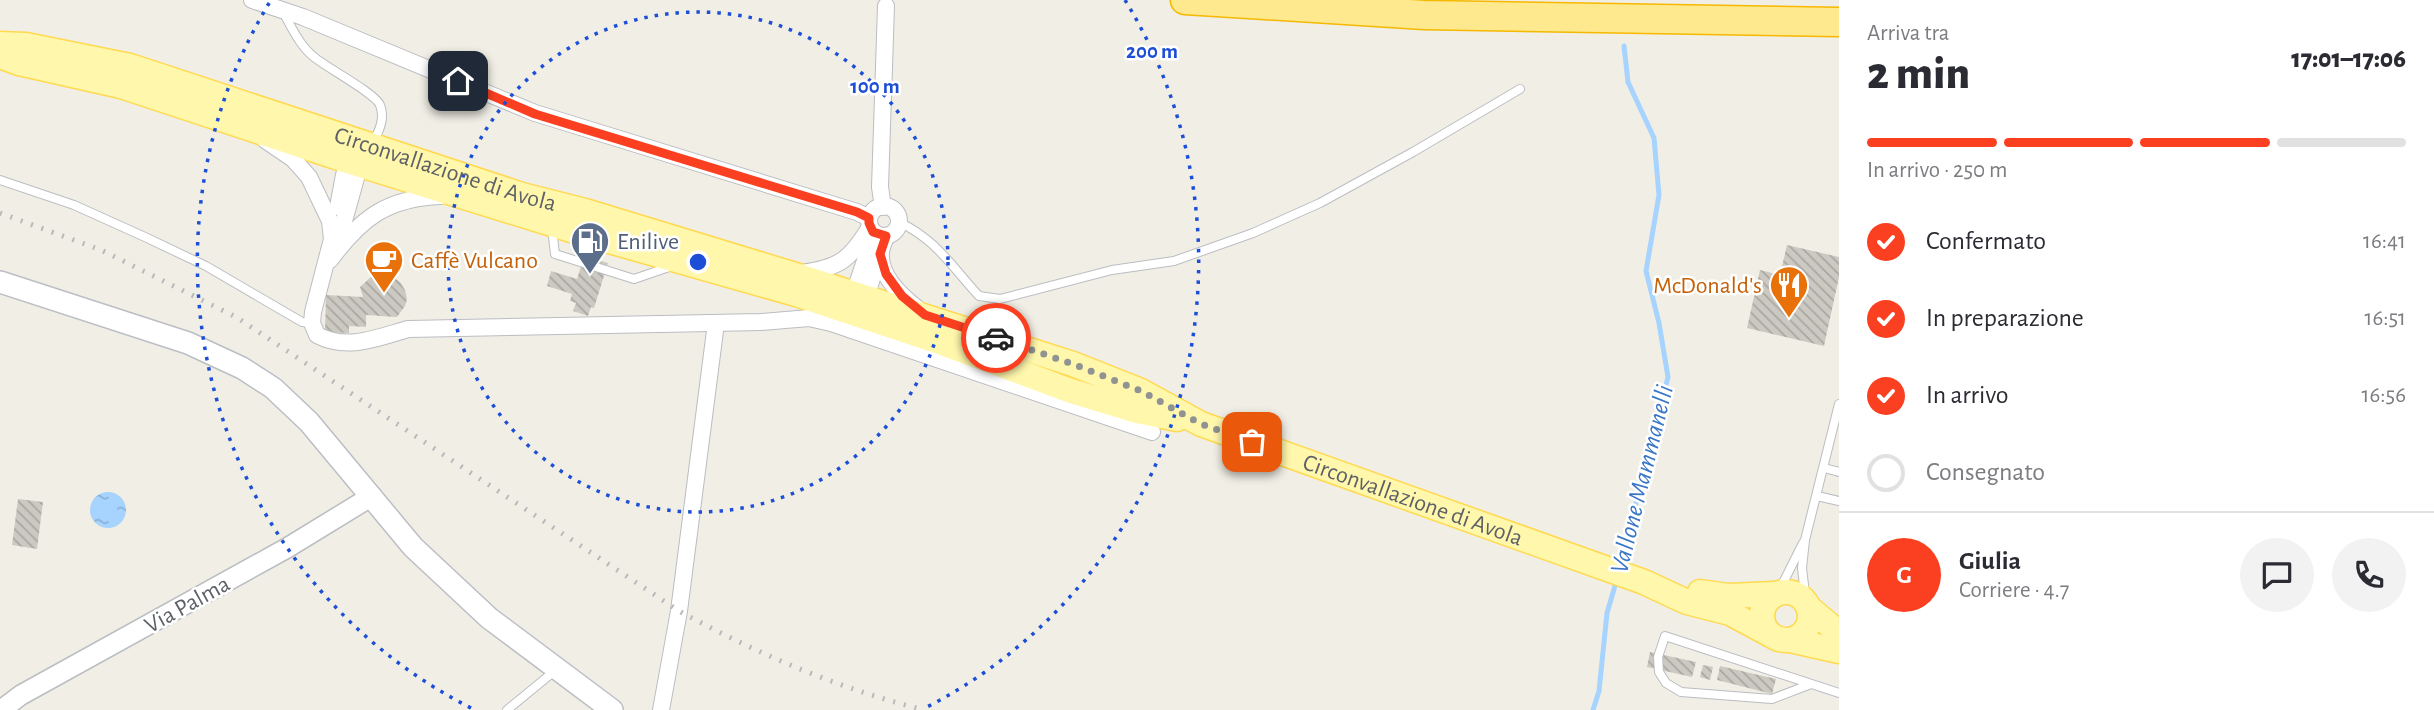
<!DOCTYPE html>
<html lang="it">
<head>
<meta charset="utf-8">
<style>
  :root { --surface:#fff; --page:#f2f2f3; --text:#2b2b33; --muted:#7c7c81; --line:#e1e1e2; --accent:#fb4021 }
  body { margin:0; font-family:"Alegreya Sans",sans-serif; background:var(--page); color:var(--text); height:100vh; display:flex; flex-direction:column; font-size:26px; white-space:nowrap }
  * { box-sizing:border-box; margin:0 }
  p { font-size:23px; color:var(--muted) }
  .icon { flex:none; width:38px; height:38px; fill:none; stroke:currentColor; stroke-width:2; stroke-linecap:round; stroke-linejoin:round }
  .map { position:relative; flex:1; overflow:hidden }
  .side { display:flex; flex-direction:column; background:var(--surface); width:595px }
  .side>* { flex:none }
  .pin { position:absolute; display:grid; place-items:center; width:60px; height:60px; color:#fff; margin:-30px; border-radius:14px; box-shadow:0 4px 10px #0006 }
  .courier { position:absolute; display:grid; place-items:center; width:70px; height:70px; margin:-35px; border:5px solid #fb4021; border-radius:50%; background:#fff; color:#222; box-shadow:0 2px 9px #0007 }
  .headline em { font-style:normal; font-weight:800 }
  .headline div { display:flex; flex-direction:column-reverse }
  .headline { display:flex; align-items:center; justify-content:space-between; height:119px; padding:0 28px }
  h1 { font-size:46px; font-weight:800; line-height:52px }
  .bar { display:grid; grid-template-columns:repeat(4,1fr); gap:10px 7px; align-content:center; height:84px; padding:0 28px }
  .bar i { height:9px; border-radius:5px; background:var(--line) }
  .bar .active { background:var(--accent) }
  .bar p { grid-column:span 4 }
  .line { display:flex; align-items:center; gap:18px; padding:0 28px; border-top:2px solid var(--line) }
  .line div { flex:1 }
  .round { display:grid; place-items:center; flex:none; width:74px; height:74px; border-radius:37px; background:var(--page) }
  ol { padding:0 28px; list-style:none }
  li { display:flex; align-items:center; gap:21px; height:77px }
  li p { margin-inline-start:auto }
  li .icon { padding:7px; border-radius:50%; background:var(--accent); color:#fff; stroke-width:4 }
  li:last-child { color:var(--muted) }
  li i { width:38px; height:38px; border:4px solid var(--line); border-radius:50% }
  main { display:flex; flex:1; min-height:0 }
  .map>svg:first-child { display:block }
  .water { fill:url(#water-ripples) }
  .lines { fill:none; stroke-linecap:round; stroke-linejoin:round }
  .stream { stroke:#a7d3ff; stroke-width:5 }
  .building { fill:url(#building-back-hatch) }
  .service-casing { stroke:#babdc2; stroke-width:10 }
  .minor-casing { stroke:#babdc2; stroke-width:18 }
  .tertiary-casing { stroke:#babdc2; stroke-width:22 }
  .secondary-casing { stroke:#bbbec4; stroke-width:24 }
  .primary-casing { stroke:#ffd950; stroke-width:27 }
  .motorway-casing { stroke:#f6b800; stroke-width:31 }
  .service { stroke:#fff; stroke-width:8 }
  .minor { stroke:#fff; stroke-width:16 }
  .tertiary { stroke:#fff; stroke-width:19 }
  .secondary { stroke:#fff; stroke-width:21 }
  .primary { stroke:#fff7ac; stroke-width:24 }
  .motorway { stroke:#ffe98e; stroke-width:28 }
  .rail { stroke:#b8b9ba; stroke-width:5; stroke-dasharray:2 9; stroke-linecap:butt }
  .done { stroke:#919393; stroke-width:7; stroke-dasharray:0 12.6 }
  .route { stroke:#fb4021; stroke-width:9 }
  .ring { fill:none; stroke:#1d4ed8; stroke-width:3.5; stroke-dasharray:3.5 7 }
  .labels { text-anchor:middle; stroke-width:5; stroke-linejoin:round; paint-order:stroke }
  .street-label { font-size:24px; fill:#5d6167; stroke:#fff }
  .service-label { font-size:24px; fill:#4e5e75; stroke:#fff; text-anchor:start }
  .food-label { font-size:24px; fill:#c56008; stroke:#fff; text-anchor:start }
  .water-label { font-size:26px; font-style:italic; fill:#3a76c6; stroke:#fff }
  .centre { fill:#1d4ed8; stroke:#fff; stroke-width:3.5 }
  .ring-label { font-size:21px; text-anchor:middle; font-weight:bold; fill:#1d4ed8; stroke:#fff; stroke-width:5; stroke-linejoin:round; paint-order:stroke }
</style>
</head>
<body>
<main>
<div class="map">
<svg width="1839" height="710" viewBox="0 0 1839 710">
  <defs>
    <pattern id="water-ripples" width="26" height="14" patternUnits="userSpaceOnUse" patternTransform="scale(1.75)"><rect width="26" height="14" fill="#a7d3ff"/><path d="M2 4q2-2 4 0t4 0M15 11q2-2 4 0t4 0" fill="none" stroke="#8bafd2"/></pattern>
    <pattern id="building-back-hatch" width="6" height="6" patternUnits="userSpaceOnUse" patternTransform="scale(1.75)"><rect width="6" height="6" fill="#ccc9c2"/><path d="M-1 5l2 2M0 0l6 6M5-1l2 2" fill="none" stroke="#a9a7a1"/></pattern>
  </defs>
  <rect width="100%" height="100%" fill="#f1efe5"/>
  <circle class="water" cx="108" cy="510" r="18"/>
  <g class="lines">
    <g class="stream">
      <path d="M1620,566l48,-189 -9,-54 -13,-52 13,-76 -5,-57 -26,-56 -4,-36"/>
      <path d="M1593,710l6,-19 8,-78 10,-34"/>
    </g>
  </g>
  <g class="building">
    <path d="M1787,245l52,12v20l-15,69 -77,-18 13,-58 20,5z"/>
    <path d="M584,256l24,7 -14,45 -3,-1 -3,9 -15,-5 3,-8 -6,-2 2,-7 -25,-8 4,-15 26,8z"/>
    <path d="M382,273l8,2 10,7 5,8 2,9 -2,7 -8,11 -31,-2v12l-17,-1v7l-24,-1 1,-37 37,2 -3,-10 12,-11z"/>
    <path d="M18,499l25,3 -6,47 -25,-4z"/>
    <path d="M1650,652l46,10 -4,15 -45,-10z"/>
    <path d="M1703,665l10,2 -3,13 -10,-3z"/>
    <path d="M1720,666l56,13 -4,15 -55,-14z"/>
  </g>
  <g class="lines">
    <g class="service-casing">
      <g id="service">
        <path d="M283,12c9,16 17,34 31,45 13,11 61,36 66,48 5,13 -1,27 -7,36"/>
        <path d="M0,180l74,25 71,32 61,29 96,56 10,1"/>
        <path d="M899,222c39,19 52,44 80,74l21,3 112,-29 62,-9 79,-28 67,-30 93,-51 107,-63"/>
        <path d="M552,229l3,25 79,25 38,-13"/>
        <path d="M1824,468l15,4"/>
        <path d="M1817,496l22,5"/>
        <path d="M1778,593l25,-50"/>
        <path d="M1806,602l-4,-34 3,-28 34,-136"/>
        <path d="M1811,684l-39,15 -91,-7 -15,-9 -7,-11 -1,-15 7,-21 174,57"/>
        <path d="M507,710l50,-41"/>
      </g>
    </g>
    <g class="minor-casing">
      <g id="minor">
        <path d="M252,0l51,17 232,96 322,99 12,6"/>
        <path d="M265,140l28,19 16,18 21,44 2,18 -19,73 -1,11 5,12c30,16 59,3 91,-6l353,-7 48,-4 22,5 321,109"/>
        <circle cx="884" cy="221" r="15"/>
        <path d="M338,207l6,-32 15,-16"/>
        <path d="M883,207l-3,-20 6,-181"/>
        <path d="M886,236c-1,5 -5,11 -5,17 -2,23 20,43 37,56"/>
        <path d="M337,246l19,-68 -5,-22"/>
        <path d="M330,260c31,-42 57,-62 111,-64"/>
        <path d="M801,273c38,-5 49,-13 69,-46"/>
        <path d="M851,302l20,-59 2,-11"/>
        <path d="M863,306l17,-52"/>
        <path d="M661,710l18,-99 37,-288"/>
      </g>
    </g>
    <g class="tertiary-casing">
      <path id="tertiary" d="M1,710l20,-15 266,-147 85,-52"/>
    </g>
    <g class="secondary-casing">
      <path id="secondary" d="M0,282l188,61 54,25 31,20 36,34 104,125 76,71 123,92"/>
    </g>
    <g class="primary-casing">
      <g id="primary">
        <path id="s1" d="M0,44l26,1 104,21 392,129 63,16 207,63 281,90 68,27 60,33 443,158 43,20 43,11 41,22"/>
        <path d="M0,56l19,7 102,23 233,77 227,70 215,61 138,46 137,51 66,20 40,8"/>
        <circle cx="1786" cy="616" r="24"/>
        <path d="M1700,592l28,4 46,-2"/>
        <path d="M1808,607l31,26"/>
        <path d="M1790,640l49,11"/>
      </g>
    </g>
    <g class="motorway-casing">
      <path id="motorway" d="M1185,0l239,15 415,7"/>
    </g>
    <use href="#service" class="service"/>
    <use href="#minor" class="minor"/>
    <use href="#tertiary" class="tertiary"/>
    <use href="#secondary" class="secondary"/>
    <use href="#primary" class="primary"/>
    <use href="#motorway" class="motorway"/>
    <path class="rail" d="M0,213l101,37 135,67 443,294c79,43 158,77 245,99"/>
  </g>
  <g class="lines">
    <path class="done" d="M996,338l77,26 68,27 60,33 51,18"/>
    <path class="route" d="M458,81l77,33 322,98 12,6v5l4,9 13,4 -6,18 6,20 16,22 23,19 71,23"/>
  </g>
  <g class="ring">
    <circle cx="698" cy="262" r="250"/>
    <path d="M471 708A501 501 0 0 1 271 0M1125 0A501 501 0 0 1 925 708"/>
  </g>
  <defs>
    <g id="fuel-pin" transform="scale(2.0125)"><path d="M0 17L-7.5 6A9.5 9.5 0 1 1 7.5 6Z" fill="#5c6f8a" stroke="#fff"/><path d="M-5.5-6h7V0h2V4h1.3V-2.5L3-4.5l.8-.8L6-3V5H2.5V1h-1V6h-7ZM-4.2-4.7v3.2H.2V-4.7Z" fill="#fff"/></g>
    <g id="cafe-pin" transform="scale(2.0125)"><path d="M0 17L-7.5 6A9.5 9.5 0 1 1 7.5 6Z" fill="#e8710a" stroke="#fff"/><path d="M-5.5-4.5H6V0H3Q3 3.5 0 3.5H-2.5Q-5.5 3.5-5.5 0ZM3-3.2v2h1.7v-2ZM-6 4.5H4V6H-6Z" fill="#fff"/></g>
    <g id="restaurant-pin" transform="scale(2.0125)"><path d="M0 17L-7.5 6A9.5 9.5 0 1 1 7.5 6Z" fill="#e8710a" stroke="#fff"/><path d="M-5-6h1v4h1v-4h1v4h1v-4h1v5L-1.5 .5V6h-2V.5L-5-1ZM5-6V6H3V1.5H1.5Q1.5-4 5-6Z" fill="#fff"/></g>
  </defs>
  <g fill-rule="evenodd">
    <use href="#fuel-pin" x="590" y="241"/>
    <use href="#cafe-pin" x="384" y="260"/>
    <use href="#restaurant-pin" x="1789" y="285"/>
  </g>
  <g class="labels">
    <g class="street-label">
      <text dy="8" stroke="none"><textPath href="#s1" startOffset="464">Circonvallazione di Avola</textPath></text>
      <text dy="8" stroke="none"><textPath href="#s1" startOffset="1488">Circonvallazione di Avola</textPath></text>
      <text transform="translate(187 604) rotate(-29)" y="8">Via Palma</text>
    </g>
    <g class="service-label">
      <text x="617" y="249">Enilive</text>
    </g>
    <g class="food-label">
      <text x="411" y="268">Caffè Vulcano</text>
      <text x="1762" y="293" text-anchor="end">McDonald's</text>
    </g>
    <g class="water-label">
      <text transform="translate(1641 479) rotate(-76)" y="9">Vallone Mammanelli</text>
    </g>
  </g>
  <circle cx="698" cy="262" r="10" class="centre"/>
  <g class="ring-label">
    <text x="1152" y="58">200 m</text>
    <text x="875" y="93">100 m</text>
  </g>
</svg>
<div class="pin" style="left:1252px;top:442px;background:#ea580c"><svg class="icon" aria-label="bag" viewBox="0 0 24 24"><path d="M5 8h14l-1 12H6zM9 8a3 3 0 0 1 6 0"/></svg></div>
<div class="pin" style="left:458px;top:81px;background:#1f2937"><svg class="icon" aria-label="home" viewBox="0 0 24 24"><path d="M3 11l9-7 9 7M6 9v11h12V9"/></svg></div>
<div class="courier" style="left:996px;top:338px"><svg class="icon" aria-label="car" viewBox="0 0 24 24"><path d="M5 17H2v-5l4-1 3-4h7l3 4 3 1v5h-3M9 17h6M6 11h13"/><circle cx="7" cy="17" r="2"/><circle cx="17" cy="17" r="2"/></svg></div>
</div>
<section class="side">
<div class="headline"><div><h1>2 min</h1><p>Arriva tra</p></div><em>17:01–17:06</em></div>
<div class="bar"><i class="active"></i><i class="active"></i><i class="active"></i><i></i><p>In arrivo · 250 m</p></div>
<ol>
<li><svg class="icon" aria-label="check" viewBox="0 0 24 24"><path d="M5 12l5 5 9-10"/></svg>Confermato<p>16:41</p></li>
<li><svg class="icon" aria-label="check" viewBox="0 0 24 24"><path d="M5 12l5 5 9-10"/></svg>In preparazione<p>16:51</p></li>
<li><svg class="icon" aria-label="check" viewBox="0 0 24 24"><path d="M5 12l5 5 9-10"/></svg>In arrivo<p>16:56</p></li>
<li><i></i>Consegnato</li>
</ol>
<div class="line" style="height:126px"><b class="round" style="background:var(--accent);color:#fff">G</b><div><b>Giulia</b><p>Corriere · 4.7</p></div><a class="round"><svg class="icon" aria-label="chat" viewBox="0 0 24 24"><path d="M4 5h16v11H9l-5 4z"/></svg></a><a class="round"><svg class="icon" aria-label="phone" viewBox="0 0 24 24"><path d="M5 4h4l2 5-3 2q2 4 5 5l2-3 5 2v4C11 20 4 13 5 4z"/></svg></a></div>
</section>
</main>
</body>
</html>
